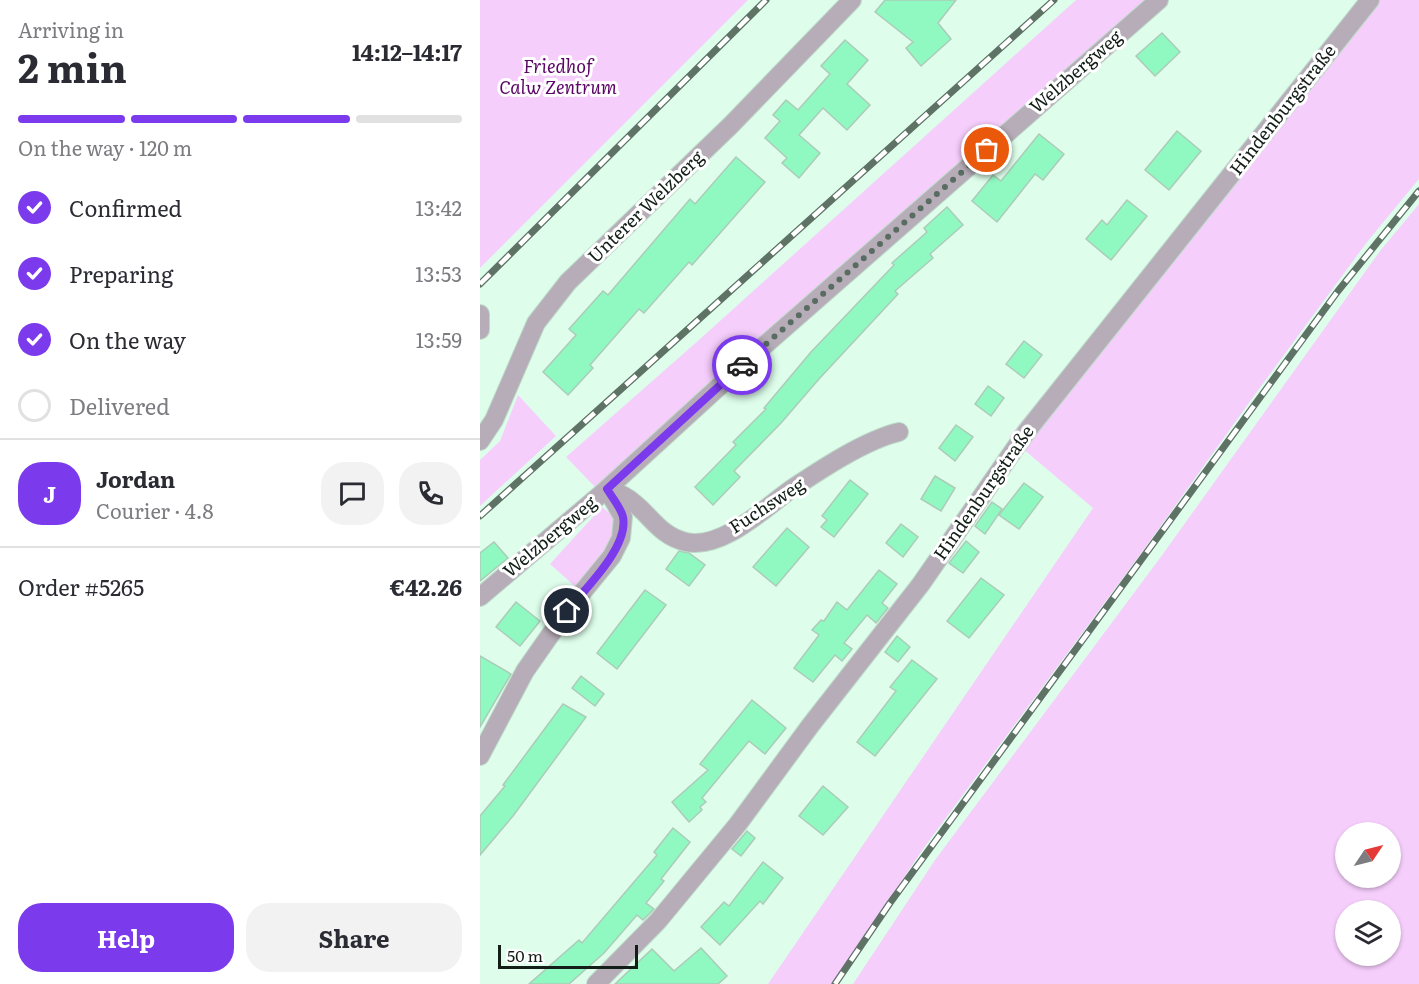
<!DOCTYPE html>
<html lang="en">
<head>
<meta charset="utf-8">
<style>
  :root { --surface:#fff; --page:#f2f2f3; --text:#2b2b33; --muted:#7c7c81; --line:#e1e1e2; --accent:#7c3aed }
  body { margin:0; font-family:Literata,serif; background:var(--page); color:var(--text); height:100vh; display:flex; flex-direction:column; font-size:22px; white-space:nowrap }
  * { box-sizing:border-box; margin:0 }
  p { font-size:20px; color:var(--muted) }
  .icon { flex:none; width:33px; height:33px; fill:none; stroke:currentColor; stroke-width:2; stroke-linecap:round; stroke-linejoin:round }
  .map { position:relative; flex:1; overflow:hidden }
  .drawer { display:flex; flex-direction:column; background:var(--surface); width:480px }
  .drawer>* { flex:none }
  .needle { width:39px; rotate:55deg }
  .buttons { position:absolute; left:855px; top:822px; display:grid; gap:12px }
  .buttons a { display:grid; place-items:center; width:66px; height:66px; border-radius:50%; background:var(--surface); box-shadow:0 2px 4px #0004; font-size:30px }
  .scale { position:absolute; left:18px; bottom:15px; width:140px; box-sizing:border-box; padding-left:6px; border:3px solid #121e17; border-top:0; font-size:16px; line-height:21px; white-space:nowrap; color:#121e17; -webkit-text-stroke:4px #fff; paint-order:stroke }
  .pin { position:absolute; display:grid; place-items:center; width:51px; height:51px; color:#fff; margin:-26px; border:3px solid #fff; border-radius:50%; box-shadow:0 2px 6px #0007 }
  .courier { position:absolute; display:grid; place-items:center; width:60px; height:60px; margin:-30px; border:4px solid #7c3aed; border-radius:50%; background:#fff; color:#222; box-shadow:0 2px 8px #0007 }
  .summary em { font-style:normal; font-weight:700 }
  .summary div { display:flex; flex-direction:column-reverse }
  .summary { display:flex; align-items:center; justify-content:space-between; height:102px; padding:0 18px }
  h1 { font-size:39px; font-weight:700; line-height:45px }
  .bar { display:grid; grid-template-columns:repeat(4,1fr); gap:9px 6px; align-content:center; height:72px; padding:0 18px }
  .bar i { height:8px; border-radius:4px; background:var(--line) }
  .bar .active { background:var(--accent) }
  .bar p { grid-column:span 4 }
  .line { display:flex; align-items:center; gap:15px; padding:0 18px; border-top:2px solid var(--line) }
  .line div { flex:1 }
  .round { display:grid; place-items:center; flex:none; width:63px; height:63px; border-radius:24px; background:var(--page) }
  ol { padding:0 18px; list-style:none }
  li { display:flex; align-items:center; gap:18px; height:66px }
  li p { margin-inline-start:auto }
  li .icon { padding:6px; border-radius:50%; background:var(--accent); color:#fff; stroke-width:4 }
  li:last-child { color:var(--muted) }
  li i { width:33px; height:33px; border:3px solid var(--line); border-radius:50% }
  .primary-button { display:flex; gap:12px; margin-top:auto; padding:12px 18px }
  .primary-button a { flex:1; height:69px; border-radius:24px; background:var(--accent); color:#fff; font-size:24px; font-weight:700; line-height:69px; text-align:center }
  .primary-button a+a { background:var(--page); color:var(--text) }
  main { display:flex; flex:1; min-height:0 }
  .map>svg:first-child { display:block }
  .green { fill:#f6cefc; fill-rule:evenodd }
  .building { fill:#90f9c2; stroke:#accbb8; stroke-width:1.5 }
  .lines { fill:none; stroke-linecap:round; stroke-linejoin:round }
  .minor-casing { stroke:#bddac9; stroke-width:20 }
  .minor { stroke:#b7adb8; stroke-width:18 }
  .rail-casing { stroke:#5e7266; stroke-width:7 }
  .rail { stroke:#fff; stroke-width:4.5; stroke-dasharray:14; stroke-linecap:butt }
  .done { stroke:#596c61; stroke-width:6; stroke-dasharray:0 10.8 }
  .route { stroke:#7c3aed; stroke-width:8 }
  .labels { text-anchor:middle; stroke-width:6; stroke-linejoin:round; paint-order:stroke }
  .park-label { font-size:18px; font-style:italic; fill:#5a0565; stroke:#fff }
  .street-label { font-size:18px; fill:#121e17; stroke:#fff }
</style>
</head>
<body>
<main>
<section class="drawer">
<div class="summary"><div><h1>2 min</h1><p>Arriving in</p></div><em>14:12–14:17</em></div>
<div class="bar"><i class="active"></i><i class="active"></i><i class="active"></i><i></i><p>On the way · 120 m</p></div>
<ol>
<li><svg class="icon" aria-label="check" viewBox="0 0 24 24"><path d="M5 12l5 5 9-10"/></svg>Confirmed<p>13:42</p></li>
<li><svg class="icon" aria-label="check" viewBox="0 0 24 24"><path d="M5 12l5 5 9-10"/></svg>Preparing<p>13:53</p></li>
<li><svg class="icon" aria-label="check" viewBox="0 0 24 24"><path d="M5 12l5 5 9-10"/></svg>On the way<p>13:59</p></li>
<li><i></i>Delivered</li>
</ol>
<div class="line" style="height:108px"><b class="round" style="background:var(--accent);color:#fff">J</b><div><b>Jordan</b><p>Courier · 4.8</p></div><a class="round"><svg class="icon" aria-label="chat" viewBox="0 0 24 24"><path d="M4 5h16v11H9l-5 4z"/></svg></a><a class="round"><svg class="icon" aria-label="phone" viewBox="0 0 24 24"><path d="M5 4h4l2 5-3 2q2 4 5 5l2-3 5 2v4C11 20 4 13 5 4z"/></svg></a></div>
<div class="line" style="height:78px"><div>Order #5265</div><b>€42.26</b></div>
<div class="primary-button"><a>Help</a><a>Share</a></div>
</section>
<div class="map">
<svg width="939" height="984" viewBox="0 0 939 984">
  <rect width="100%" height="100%" fill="#defeeb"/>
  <g class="green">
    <path d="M0,0h268l-268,268z"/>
    <path d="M596,0h72c-187,159 -372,321 -552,488l-30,-31 134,-118z"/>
    <path d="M883,0h56v179l-52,63 -111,151 -111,155 -222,301 -90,135h-65l325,-476 -84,-71z"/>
    <path d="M939,204v780h-566l82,-124 225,-302 220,-307zM866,832h44v46h-44zM866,910h44v46h-44z"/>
    <path d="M38,395l38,41 -76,70v-46l20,-19z"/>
    <path d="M122,507l11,9c1,38 -13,46 -35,73l-28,-25z"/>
  </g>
  <g class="building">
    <path d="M405,0h71l-18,23 13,16 -30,27 -15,-18 7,-6 -38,-30z"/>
    <path d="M682,33l18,19 -25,24 -19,-20z"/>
    <path d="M365,40l23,20 -21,24 23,21 -23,25 -24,-22 -24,27 21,18 -21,25 -17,-15 5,-5 -22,-20 15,-17 -7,-6 13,-15 12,10 32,-36 -9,-8z"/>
    <path d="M697,131l24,20 -32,39 -24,-20z"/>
    <path d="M559,134l25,20 -21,26 -8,-6 -38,48 -25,-21 21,-26 8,6z"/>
    <path d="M256,157l29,25 -73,83 -3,-3 -45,51 -5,-4 -49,56 3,3 -25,27 -25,-23 33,-37 -7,-6 34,-38 5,4 82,-96 5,5z"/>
    <path d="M647,200l20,16 -36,44 -25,-21 16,-19 5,5z"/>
    <path d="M467,207l16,18 -33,29 3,4 -38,33 3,3 -79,85 -38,44 -47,48 6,6 -27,28 -18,-18 41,-42 -3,-3 33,-33 -2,-1 47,-56 83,-87 -2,-2 35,-31 -3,-4z"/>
    <path d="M544,341l18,14 -18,23 -18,-14z"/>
    <path d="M508,386l16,12 -13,18 -16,-12z"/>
    <path d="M476,425l17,12 -18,24 -16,-13z"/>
    <path d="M455,476l20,12 -14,23 -20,-12z"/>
    <path d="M370,480l18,14 -34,43 -13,-10 6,-7 -5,-4z"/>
    <path d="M544,483l19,14 -24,32 -20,-14z"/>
    <path d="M512,502l10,7 -17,25 -10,-8z"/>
    <path d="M421,524l17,13 -15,20 -17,-14z"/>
    <path d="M307,528l22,19 -33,39 -23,-19z"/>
    <path d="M486,541l13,11 -16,21 -14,-10z"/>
    <path d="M14,542l14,16 -28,23v-28z"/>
    <path d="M199,551l10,2 16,12 -16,21 -23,-17z"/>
    <path d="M399,570l18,14 -15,19 6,5 -12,15 -9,-8 -23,28 8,6 -10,12 -7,-6 -22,27 -19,-14 25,-33 -7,-5 9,-10 3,1 13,-19 10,8z"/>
    <path d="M501,578l23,17 -35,43 -22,-17z"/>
    <path d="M165,590l21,15 -49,64 -20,-16z"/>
    <path d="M36,602l24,19 -20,25 -24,-19z"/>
    <path d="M417,636l13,11 -12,15 -13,-10z"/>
    <path d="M0,656l31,18 -31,53z"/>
    <path d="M432,660l25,19 -62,77 -18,-14 39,-51 -6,-4z"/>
    <path d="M101,676l23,18 -9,12 -23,-18z"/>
    <path d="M272,700l34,28 -21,26 -16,-13 -47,57 4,4 -6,5 2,3 -13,12 -17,-20 36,-32 -8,-6z"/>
    <path d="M83,704l23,13 -73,99 -33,39v-39l25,-30 -2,-1z"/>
    <path d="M343,786l25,21 -25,28 -24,-19z"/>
    <path d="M193,828l17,14 -29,37 3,2 -18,22 8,6 -11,11 -6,-5 -33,38 -35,31h-40l50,-44 3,3 75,-88 -3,-3z"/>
    <path d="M267,831l8,7 -14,18 -9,-7z"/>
    <path d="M283,862l20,16 -20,26 -3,-3 -40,44 -19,-18 23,-25 5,4z"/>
    <path d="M221,948l26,28 -9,8h-103l37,-35 22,22z"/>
  </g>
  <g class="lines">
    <g class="minor-casing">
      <g id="minor">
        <path d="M0,314v16"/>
        <path d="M0,441l14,-21 42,-97 32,-41 163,-157 121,-125"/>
        <path d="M127,489c6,2 12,4 17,7 24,13 32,39 62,46 35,8 78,-33 104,-52 30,-20 75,-50 109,-58"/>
        <path d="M0,597l127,-108 151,-138 401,-351"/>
        <path d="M0,756l45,-85 42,-60 45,-55 9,-18 2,-21 -16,-28"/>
        <path d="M116,984l62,-63 80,-97 72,-98 111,-142 106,-153 343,-431"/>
      </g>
    </g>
    <use href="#minor" class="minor"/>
    <g class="rail-casing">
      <g id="rail">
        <path d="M0,284l286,-284"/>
        <path d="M0,516l574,-516"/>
        <path d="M355,984l55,-81 448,-612 81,-100"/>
      </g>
    </g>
    <use href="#rail" class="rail"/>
  </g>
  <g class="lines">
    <path class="done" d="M262,365l245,-215"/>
    <path class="route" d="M87,611c18,-22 62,-64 56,-94 -2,-9 -11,-20 -16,-28l135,-124"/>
  </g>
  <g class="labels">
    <g class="park-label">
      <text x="78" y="73">Friedhof<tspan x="78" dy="21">Calw Zentrum</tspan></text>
    </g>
    <g class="street-label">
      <text transform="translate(596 72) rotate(-41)" y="6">Welzbergweg</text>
      <text transform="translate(803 110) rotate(-52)" y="6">Hindenburgstraße</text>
      <text transform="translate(166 207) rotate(-44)" y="6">Unterer Welzberg</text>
      <text transform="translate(504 493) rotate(-55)" y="6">Hindenburgstraße</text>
      <text transform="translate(287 506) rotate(-33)" y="6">Fuchsweg</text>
      <text transform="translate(70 537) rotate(-40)" y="6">Welzbergweg</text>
    </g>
  </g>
</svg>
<div class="buttons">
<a><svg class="needle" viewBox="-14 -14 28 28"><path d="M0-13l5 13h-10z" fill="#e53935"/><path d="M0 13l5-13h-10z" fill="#7c7c81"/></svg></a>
<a><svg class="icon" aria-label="layers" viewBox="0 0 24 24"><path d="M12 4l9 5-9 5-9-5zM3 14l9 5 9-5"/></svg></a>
</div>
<div class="scale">50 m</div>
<div class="pin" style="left:507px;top:150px;background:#ea580c"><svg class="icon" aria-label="bag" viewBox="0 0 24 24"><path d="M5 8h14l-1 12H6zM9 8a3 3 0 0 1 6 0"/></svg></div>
<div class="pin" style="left:87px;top:611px;background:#1f2937"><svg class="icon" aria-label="home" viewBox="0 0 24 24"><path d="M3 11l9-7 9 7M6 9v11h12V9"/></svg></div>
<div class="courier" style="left:262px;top:365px"><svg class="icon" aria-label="car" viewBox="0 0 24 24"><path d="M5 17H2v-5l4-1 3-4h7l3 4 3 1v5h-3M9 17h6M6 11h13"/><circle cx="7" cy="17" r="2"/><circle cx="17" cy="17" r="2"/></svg></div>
</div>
</main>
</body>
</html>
